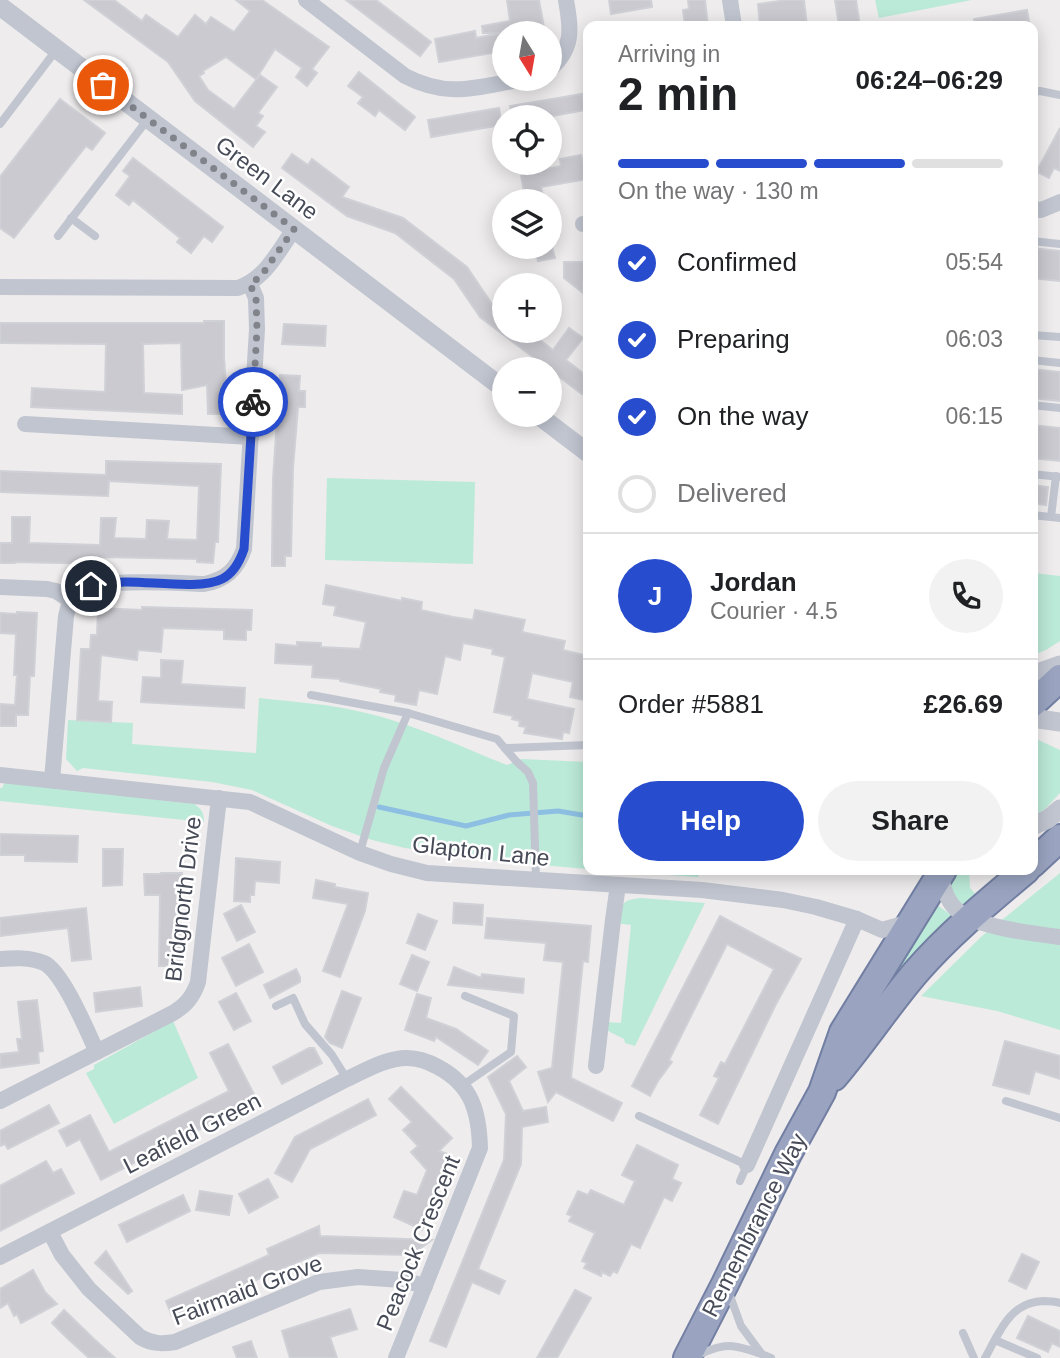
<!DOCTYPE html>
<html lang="en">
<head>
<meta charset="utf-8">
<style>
  :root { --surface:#fff; --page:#f2f2f2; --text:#202124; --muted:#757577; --line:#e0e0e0; --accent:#274ccd }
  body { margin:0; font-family:Arial,sans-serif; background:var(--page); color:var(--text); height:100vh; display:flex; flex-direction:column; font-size:26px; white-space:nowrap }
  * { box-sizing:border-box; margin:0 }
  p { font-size:23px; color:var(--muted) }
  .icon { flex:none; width:38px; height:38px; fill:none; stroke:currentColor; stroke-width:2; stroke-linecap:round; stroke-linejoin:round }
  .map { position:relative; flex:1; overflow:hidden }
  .details { position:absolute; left:583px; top:21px; width:455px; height:854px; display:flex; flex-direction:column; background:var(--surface); border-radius:14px; box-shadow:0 4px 18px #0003 }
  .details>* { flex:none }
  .needle { width:46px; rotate:169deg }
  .fabs { position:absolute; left:492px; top:21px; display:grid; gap:14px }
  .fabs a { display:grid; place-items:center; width:70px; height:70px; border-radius:50%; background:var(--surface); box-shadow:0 4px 18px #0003; font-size:35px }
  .pin { position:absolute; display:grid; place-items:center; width:60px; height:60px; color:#fff; margin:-30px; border:4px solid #fff; border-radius:50%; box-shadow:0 2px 7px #0007 }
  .courier { position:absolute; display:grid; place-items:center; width:70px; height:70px; margin:-35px; border:5px solid #274ccd; border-radius:50%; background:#fff; color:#222; box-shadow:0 2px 9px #0007 }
  .overview em { font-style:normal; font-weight:700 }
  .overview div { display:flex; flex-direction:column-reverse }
  .overview { display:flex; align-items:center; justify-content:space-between; height:119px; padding:0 35px }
  h1 { font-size:46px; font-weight:700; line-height:52px }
  .bar { display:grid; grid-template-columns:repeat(4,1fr); gap:10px 7px; align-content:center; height:84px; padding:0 35px }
  .bar i { height:9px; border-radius:5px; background:var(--line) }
  .bar .selected { background:var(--accent) }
  .bar p { grid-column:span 4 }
  .line { display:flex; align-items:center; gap:18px; padding:0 35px; border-top:2px solid var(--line) }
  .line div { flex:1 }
  .round { display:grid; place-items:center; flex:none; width:74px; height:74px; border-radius:37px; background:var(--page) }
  ol { padding:0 35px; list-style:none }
  li { display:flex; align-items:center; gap:21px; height:77px }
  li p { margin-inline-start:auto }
  li .icon { padding:7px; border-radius:50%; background:var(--accent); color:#fff; stroke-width:4 }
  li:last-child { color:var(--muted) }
  li i { width:38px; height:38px; border:4px solid var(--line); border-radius:50% }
  .action { display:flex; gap:14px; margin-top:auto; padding:14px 35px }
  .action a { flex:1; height:80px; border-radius:42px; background:var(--accent); color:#fff; font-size:28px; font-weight:700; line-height:80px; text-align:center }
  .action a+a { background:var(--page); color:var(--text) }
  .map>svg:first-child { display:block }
  .green { fill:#bcead8 }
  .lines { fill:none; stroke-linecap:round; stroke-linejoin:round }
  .stream { stroke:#8dbfe3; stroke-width:5 }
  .building { fill:#cacad0; stroke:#d0d1d7; stroke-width:2 }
  .trunk-casing { stroke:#727fa3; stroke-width:30 }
  .service { stroke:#c0c5d0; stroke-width:8 }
  .minor { stroke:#c0c5d0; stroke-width:16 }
  .tertiary { stroke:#c0c5d0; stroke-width:19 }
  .trunk { stroke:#9aa4c0; stroke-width:26 }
  .done { stroke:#81838b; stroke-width:7; stroke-dasharray:0 12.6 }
  .route { stroke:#274ccd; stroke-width:9 }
  .labels { text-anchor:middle; stroke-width:5; stroke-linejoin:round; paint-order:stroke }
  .street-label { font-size:23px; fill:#464b57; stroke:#fff }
</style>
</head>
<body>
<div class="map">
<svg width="1060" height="1358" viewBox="0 0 1060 1358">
  <rect width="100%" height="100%" fill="#eeecec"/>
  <g class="green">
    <path d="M875,0h97l-93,18z"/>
    <path d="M327,478l148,4 -2,82 -148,-4z"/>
    <path d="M1033,573l27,3v65l-14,9 -13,5z"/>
    <path d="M259,698c36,4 72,6 107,15 48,11 95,34 141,52l15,-6 66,3v107l-83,-7 -100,-14 -33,-8 -40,-14 -80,-36 -40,-8 -129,-14 -6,3 -11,-12 2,-39 65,3 -1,21 124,9z"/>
    <path d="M1032,737l28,13v43l-16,17 -12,6z"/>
    <path d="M5,782l189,22c8,5 10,9 10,18l-204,-21v-13h2z"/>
    <path d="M593,870h108l-3,7z"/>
    <path d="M955,870h14l1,18 9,10 -12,10 -7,-3 -11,-20z"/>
    <path d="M1060,873v157l-63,-19 -76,-15 61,-60z"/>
    <path d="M641,898l64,5 -70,143 -10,-3 -1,-4 -14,-7 -5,-4v-6l16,1 10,-98 -15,-2c6,-18 4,-23 25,-25z"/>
    <path d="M936,904l19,14 -74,77z"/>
    <path d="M173,1021l25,57 -84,46 -28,-51 8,-4v-4z"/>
  </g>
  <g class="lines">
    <path class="stream" d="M379,807l87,19 43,-11 49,-4 30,5"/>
  </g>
  <g class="building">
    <path d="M84,0h30l28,21 4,-6 32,22 17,-22 11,9 5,-7 23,15 16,-21 -14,-11h26l67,47 -17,22 5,4 -10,13 -11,-9 6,-9 -27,-19 -19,30 -30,-22 -23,14 1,2 -5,3 9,14 26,19 26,-34 17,12 -19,26 5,3 -7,10 9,6 -12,15 -58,-46 -27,-39z"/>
    <path d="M346,0h30l55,42 -11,14z"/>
    <path d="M507,0h32l6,33h-41v18l-65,11 -4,-23 40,-8 1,7 26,-5h-19l-1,-7 28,-5z"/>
    <path d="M609,0h42l1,7 -41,7z"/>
    <path d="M688,0h17l3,26h-23l-2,-16 6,-1z"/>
    <path d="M787,0h17l3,26h-47l-2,-22z"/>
    <path d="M835,0h21l4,26h-21z"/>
    <path d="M1027,10l3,16h-55l-1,-7z"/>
    <path d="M359,72l56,45 -10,13 -26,-20 -4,6 -17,-13 5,-6 -15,-11z"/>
    <path d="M582,94l3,16 -37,7h-36l-2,-11z"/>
    <path d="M60,99l45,34 -13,17 -6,-4 -72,92 -14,-10v-51z"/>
    <path d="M499,108l3,17 -71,12 -3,-17z"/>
    <path d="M1060,128v43l-6,-3 -5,10 -10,-5v-6z"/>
    <path d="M292,154l16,11 4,-6 37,28 -7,10 61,21 64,49 25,37 12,9v18h24l25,19 16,-22 14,10 -17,22 22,17v9l-6,8 -102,-77 -26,-38 -59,-46 -48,-17 -65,-48z"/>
    <path d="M581,155l2,7 5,-1v18l-47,8 3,14h-18l-5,-25 12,-9 4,4 24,-5 -1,-7z"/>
    <path d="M133,158l90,69 -11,15 -8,-6 -13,17 -14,-11 3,-4 -47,-38 -4,5 -13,-10 14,-19 -7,-5z"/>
    <path d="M535,247h17l3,11 -17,3z"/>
    <path d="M1032,248l28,3v30l-28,-3z"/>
    <path d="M564,262h24v18h-5v13l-19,-15z"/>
    <path d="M204,321h20v36l4,57h-20l-1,-29 -25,5 -1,-47 -38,1 1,49 38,2v19l-151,-7 1,-19 73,4 1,-48 -106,-1v-20h204z"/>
    <path d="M284,324l42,2 -1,20 -43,-2z"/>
    <path d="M1032,369l28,3v29l-28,-3z"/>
    <path d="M280,375l20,1 -1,15h6v16h-7l-5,61 -2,88h-6v10h-13v-11l1,-76z"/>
    <path d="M1032,425l28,3v33l-28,-3z"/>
    <path d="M106,461l115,3 -3,78h-3l-2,21 -16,-1v-3l-95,-2v7l-87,-2v1h-15v-20h12v-26h18l-1,26 71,2 1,-27h15l-2,20 32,1 1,-19 22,1 -2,18 30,1 2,-54 -90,-5 -1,15 -108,-4v-21l106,4z"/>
    <path d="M1032,485l16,2 -2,18 -14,-2z"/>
    <path d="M326,585l76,16v-3l20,4 -1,8 32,7 20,3 2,-10 50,10 -3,12 43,9 -2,9 25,6v45l-18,-4 3,-15 -41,-9 -5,26 47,10 -5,24 -6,-1 -1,7 -38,-6 2,-6 -7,-1 1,-5 -8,-2 1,-3 -19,-4 11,-55 -13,-3 1,-5 -30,-6 -3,17 -15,-4 -8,38 -18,-4 -3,15 -21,-4 1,-6 -16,-3 1,-3 -41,-8v-2l-28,-2 1,-12 -38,-2 1,-19 21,2v-4l24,1v4l39,2 6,-27 -32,-7 2,-9 -13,-2z"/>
    <path d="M142,607l110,3 -1,20h-5v10l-22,-1v-9l-61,-2 -2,24 -23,-2 -1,10 -36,-5 -3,46 14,1 -1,20 -34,-2 4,-71h9l1,-14h6l1,-27 44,2z"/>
    <path d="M17,612l20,1 -3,63h-4l-2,39h-12v11h-16v-22l15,1 2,-30h-3l2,-41 -16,-1v-20l17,1z"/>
    <path d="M161,660l22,1 -2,23 64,4 -1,20 -103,-6 2,-25 18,1z"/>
    <path d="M0,834l78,2 -1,26 -52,-1v-6h-25z"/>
    <path d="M103,849h20l-1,36 -19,1z"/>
    <path d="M236,858l44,4 -1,21 -24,-2 -1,14h-4v7l-16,-1z"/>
    <path d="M161,873h21l-2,93h-21l1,-71h-15l-1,-21h17z"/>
    <path d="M316,880l19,4v3l33,6 -3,18 -25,66 -17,-6 25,-67 -35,-6z"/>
    <path d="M454,903l29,2 -1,20 -29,-2z"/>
    <path d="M241,905l14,27 -18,9 -13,-27z"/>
    <path d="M86,908l5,51 -19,2 -4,-33 -68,8v-18z"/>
    <path d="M418,914l19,7 -12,29 -18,-7z"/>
    <path d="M720,916l81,43 -25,45 -58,120 -18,-9 19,-37 -5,-2 7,-14 4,2 49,-95 -47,-25 -58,116 3,2 -14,19 -8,15 -18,-10z"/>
    <path d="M487,918l104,8 -3,36 -5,-1 -12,117 51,25 -9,18 -57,-29 -8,10 -10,-30 14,-4 11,-106 -19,-2 2,-17 -61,-5z"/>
    <path d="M249,944l14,28 -27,14 -14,-28z"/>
    <path d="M412,955l17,7 -12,29 -17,-7z"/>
    <path d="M454,967l27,11 1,-4 42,5 -1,14 -75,-8z"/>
    <path d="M296,969l4,8v5l-30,16 -6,-13z"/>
    <path d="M140,987l2,19 -46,6 -2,-19z"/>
    <path d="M342,991l19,7 -19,50 -12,-5 -5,-6z"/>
    <path d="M236,993l15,28 -17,9 -15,-28z"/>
    <path d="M417,994l14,4 -5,20 30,11 32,22 -10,14 -42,-28 -2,4 -29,-11z"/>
    <path d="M37,1000l6,51 -5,1 1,11 -39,5v-14l19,-2 -2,-13h5l-4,-37z"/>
    <path d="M1005,1041l55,15v23l-25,-8 -6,23 -36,-9z"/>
    <path d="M228,1044l29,56 -156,80 -21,-41 -13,7 -8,-15 31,-16 19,37 120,-61 -19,-38z"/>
    <path d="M309,1048h5l8,15 -40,21 -9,-17z"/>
    <path d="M517,1056l9,11 -17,14 14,30 23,-4 2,15 -26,5 -1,37 -43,105 27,12 -6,13 -27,-12 -26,65 -16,-6 74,-181 2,-46 -18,-37z"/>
    <path d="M401,1087l51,51 -13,13 11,4 -2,8 -26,67 -28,-13 10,-26 13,4 10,-25 -16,-18 7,-6 -15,-16 9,-8 -23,-23z"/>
    <path d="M368,1099l8,16 -66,34 -18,33 -17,-9 20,-36z"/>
    <path d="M49,1105l10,18 -51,26 -3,-5 -5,2v-15z"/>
    <path d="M637,1145l41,20 -6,14 9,4 -9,18 -8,-4 -24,51 -9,-4 -14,29 -4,-2 -3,5 -8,-4 -1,4 -17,-8 3,-5 -5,-2 13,-28 -26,-12 3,-5 -5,-2 11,-23 10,4 3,-5 33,15 11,-24 -13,-6z"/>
    <path d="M46,1161l7,12 8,-4 13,24 -74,38v-45z"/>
    <path d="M268,1179l10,18 -29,16 -10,-19z"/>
    <path d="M200,1191l32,5 -3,19 -33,-5z"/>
    <path d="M183,1195l7,16 -63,31 -8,-17z"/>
    <path d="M319,1226l1,10 112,4 -21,15 -92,-2 -147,63 -6,-15 103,-46 -2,-6z"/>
    <path d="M106,1251l26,40 -4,3 -33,-31z"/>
    <path d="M1022,1254l17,8 -13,27 -17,-8z"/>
    <path d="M33,1270l12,22 12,12 -36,19 -4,-9 -3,2 -6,-13 -8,5v-19z"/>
    <path d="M575,1290l16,8 -34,60h-20z"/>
    <path d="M350,1309l7,20 -27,8 7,21h-47l-8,-27z"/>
    <path d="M64,1310l30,29 21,19h-26l-23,-21 -14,-14z"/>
    <path d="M1028,1316l32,15v16l-8,-4 -4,9 -31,-14z"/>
    <path d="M251,1341l6,17h-20l-4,-11z"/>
  </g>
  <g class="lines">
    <g class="trunk-casing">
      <g id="trunk">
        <path d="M1032,704l28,-26"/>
        <path d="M1032,864l28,-26"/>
        <path d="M834,1077c29,-34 53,-71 82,-105 33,-38 72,-70 110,-102"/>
        <path d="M687,1358l38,-74 63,-130 34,-62 21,-60 100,-162"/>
      </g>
    </g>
    <g class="service">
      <path d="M1032,92l8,-1 20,4"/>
      <path d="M0,124l57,-75"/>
      <path d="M71,218l24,18"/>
      <path d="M58,236l90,-117"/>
      <path d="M1032,241l28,3"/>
      <path d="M1032,335l28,2"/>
      <path d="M1032,360l28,3"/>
      <path d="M1032,405l28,3"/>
      <path d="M1032,474l28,3"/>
      <path d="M1032,515l28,3"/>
      <path d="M1051,517l5,-41"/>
      <path d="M311,695l97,18 89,26 19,22 12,11 5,11 3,96"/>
      <path d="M505,748l83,-3"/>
      <path d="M360,852l24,-84 24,-55"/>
      <path d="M276,1006l17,-8 12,26 27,31 15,24"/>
      <path d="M463,1085l48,-33 3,-36 -49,-20"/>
      <path d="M1006,1101l54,17"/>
      <path d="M639,1116l108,49 -7,16"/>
      <path d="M729,1293l12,33 20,27"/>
      <path d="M963,1333l11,25"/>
      <path d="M995,1340l42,18"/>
      <path d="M695,1356c10,-4 22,-10 33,-10 12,0 32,7 43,12"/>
      <path d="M985,1358c14,-25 25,-56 58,-57 7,0 11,0 17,2"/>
    </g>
    <g class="minor">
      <path d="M306,0l99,76c44,23 72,11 118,3"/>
      <path d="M730,0l4,26"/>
      <path d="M550,69c24,-21 21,-40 16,-69"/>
      <path d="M1032,209l9,1 19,-8"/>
      <path d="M583,224h5"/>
      <path d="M0,287l238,1c27,-9 40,-36 56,-59"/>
      <path d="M25,424l226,13"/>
      <path d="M0,587l47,2 9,2 14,9"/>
      <path d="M0,775l250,27 110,51 31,11 36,9 275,17 81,10 33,7 41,12 25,11 28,-8"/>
      <path d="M52,780l14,-164c3,-9 3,-19 11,-25 18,-13 102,-8 127,-7 22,-4 33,-15 40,-35l13,-220 -1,-31 -6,-14"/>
      <path d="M940,877c4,12 7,25 18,34 18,16 77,23 102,26"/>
      <path d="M0,959c14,-1 30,-2 44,4 19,9 43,68 53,89"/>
      <path d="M596,1066l17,-146 5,-35"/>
      <path d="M0,1101l173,-88c13,-8 20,-16 25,-31l21,-184"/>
      <path d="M747,1165l110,-246"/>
      <path d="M50,1232l12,23 27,34 51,48c12,7 22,7 35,5l144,-60 39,-5 44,3 23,6"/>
      <path d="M0,1257l347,-178c19,-9 39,-21 60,-21 11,0 22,4 31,9 34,18 41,45 42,81l-84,210"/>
    </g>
    <g class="tertiary">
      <path d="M0,6l504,383"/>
      <path d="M538,415l50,38"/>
      <path d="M1032,675l28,-10"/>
      <path d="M1032,718l28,4"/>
      <path d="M1032,826l16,-7 12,-10"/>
    </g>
    <use href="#trunk" class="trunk"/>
  </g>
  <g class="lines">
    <path class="done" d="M103,85l191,144 -33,47 -11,8 6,14 1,31 -4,73"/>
    <path class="route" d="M91,586c11,-1 22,-3 33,-4 25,-1 77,8 98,-3 12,-6 18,-18 22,-30l9,-147"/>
  </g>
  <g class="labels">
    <g class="street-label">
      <text transform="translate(267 178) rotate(37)" y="8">Green Lane</text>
      <text transform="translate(481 851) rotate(6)" y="8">Glapton Lane</text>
      <text transform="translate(183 899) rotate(-83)" y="8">Bridgnorth Drive</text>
      <text transform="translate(192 1133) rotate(-27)" y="8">Leafield Green</text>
      <text transform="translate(754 1225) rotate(-63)" y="8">Remembrance Way</text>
      <text transform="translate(418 1243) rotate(-68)" y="8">Peacock Crescent</text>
      <text transform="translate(247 1290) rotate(-21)" y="8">Fairmaid Grove</text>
    </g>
  </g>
</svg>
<div class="fabs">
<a><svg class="needle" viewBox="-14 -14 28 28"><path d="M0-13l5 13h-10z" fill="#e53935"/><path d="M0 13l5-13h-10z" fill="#757577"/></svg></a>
<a><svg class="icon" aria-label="locate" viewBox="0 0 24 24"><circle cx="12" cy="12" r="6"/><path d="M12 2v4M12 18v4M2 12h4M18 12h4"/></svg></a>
<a><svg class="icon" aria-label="layers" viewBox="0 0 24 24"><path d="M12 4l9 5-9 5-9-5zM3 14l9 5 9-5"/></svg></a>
<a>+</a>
<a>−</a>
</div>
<div class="pin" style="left:103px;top:85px;background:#ea580c"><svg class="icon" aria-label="bag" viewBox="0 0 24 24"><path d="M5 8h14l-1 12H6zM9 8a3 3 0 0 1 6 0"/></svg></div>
<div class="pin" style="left:91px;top:586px;background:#1f2937"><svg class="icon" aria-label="home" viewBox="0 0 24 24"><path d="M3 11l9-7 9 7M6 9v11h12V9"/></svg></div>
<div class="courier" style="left:253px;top:402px"><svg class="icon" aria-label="bike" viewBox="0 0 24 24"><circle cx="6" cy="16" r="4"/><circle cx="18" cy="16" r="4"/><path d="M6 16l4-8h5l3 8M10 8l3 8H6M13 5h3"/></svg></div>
<section class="details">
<div class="overview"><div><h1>2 min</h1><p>Arriving in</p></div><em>06:24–06:29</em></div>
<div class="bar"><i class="selected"></i><i class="selected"></i><i class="selected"></i><i></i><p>On the way · 130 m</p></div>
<ol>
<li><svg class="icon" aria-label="check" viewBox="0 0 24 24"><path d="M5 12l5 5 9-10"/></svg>Confirmed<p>05:54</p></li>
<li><svg class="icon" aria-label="check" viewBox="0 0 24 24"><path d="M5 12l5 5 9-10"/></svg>Preparing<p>06:03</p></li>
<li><svg class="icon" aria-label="check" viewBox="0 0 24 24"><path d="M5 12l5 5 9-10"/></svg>On the way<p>06:15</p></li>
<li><i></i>Delivered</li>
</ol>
<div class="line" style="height:126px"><b class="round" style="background:var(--accent);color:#fff">J</b><div><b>Jordan</b><p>Courier · 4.5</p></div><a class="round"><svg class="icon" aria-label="phone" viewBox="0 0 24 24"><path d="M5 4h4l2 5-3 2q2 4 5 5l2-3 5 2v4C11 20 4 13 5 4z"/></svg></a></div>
<div class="line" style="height:91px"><div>Order #5881</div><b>£26.69</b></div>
<div class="action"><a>Help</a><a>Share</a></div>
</section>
</div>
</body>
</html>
